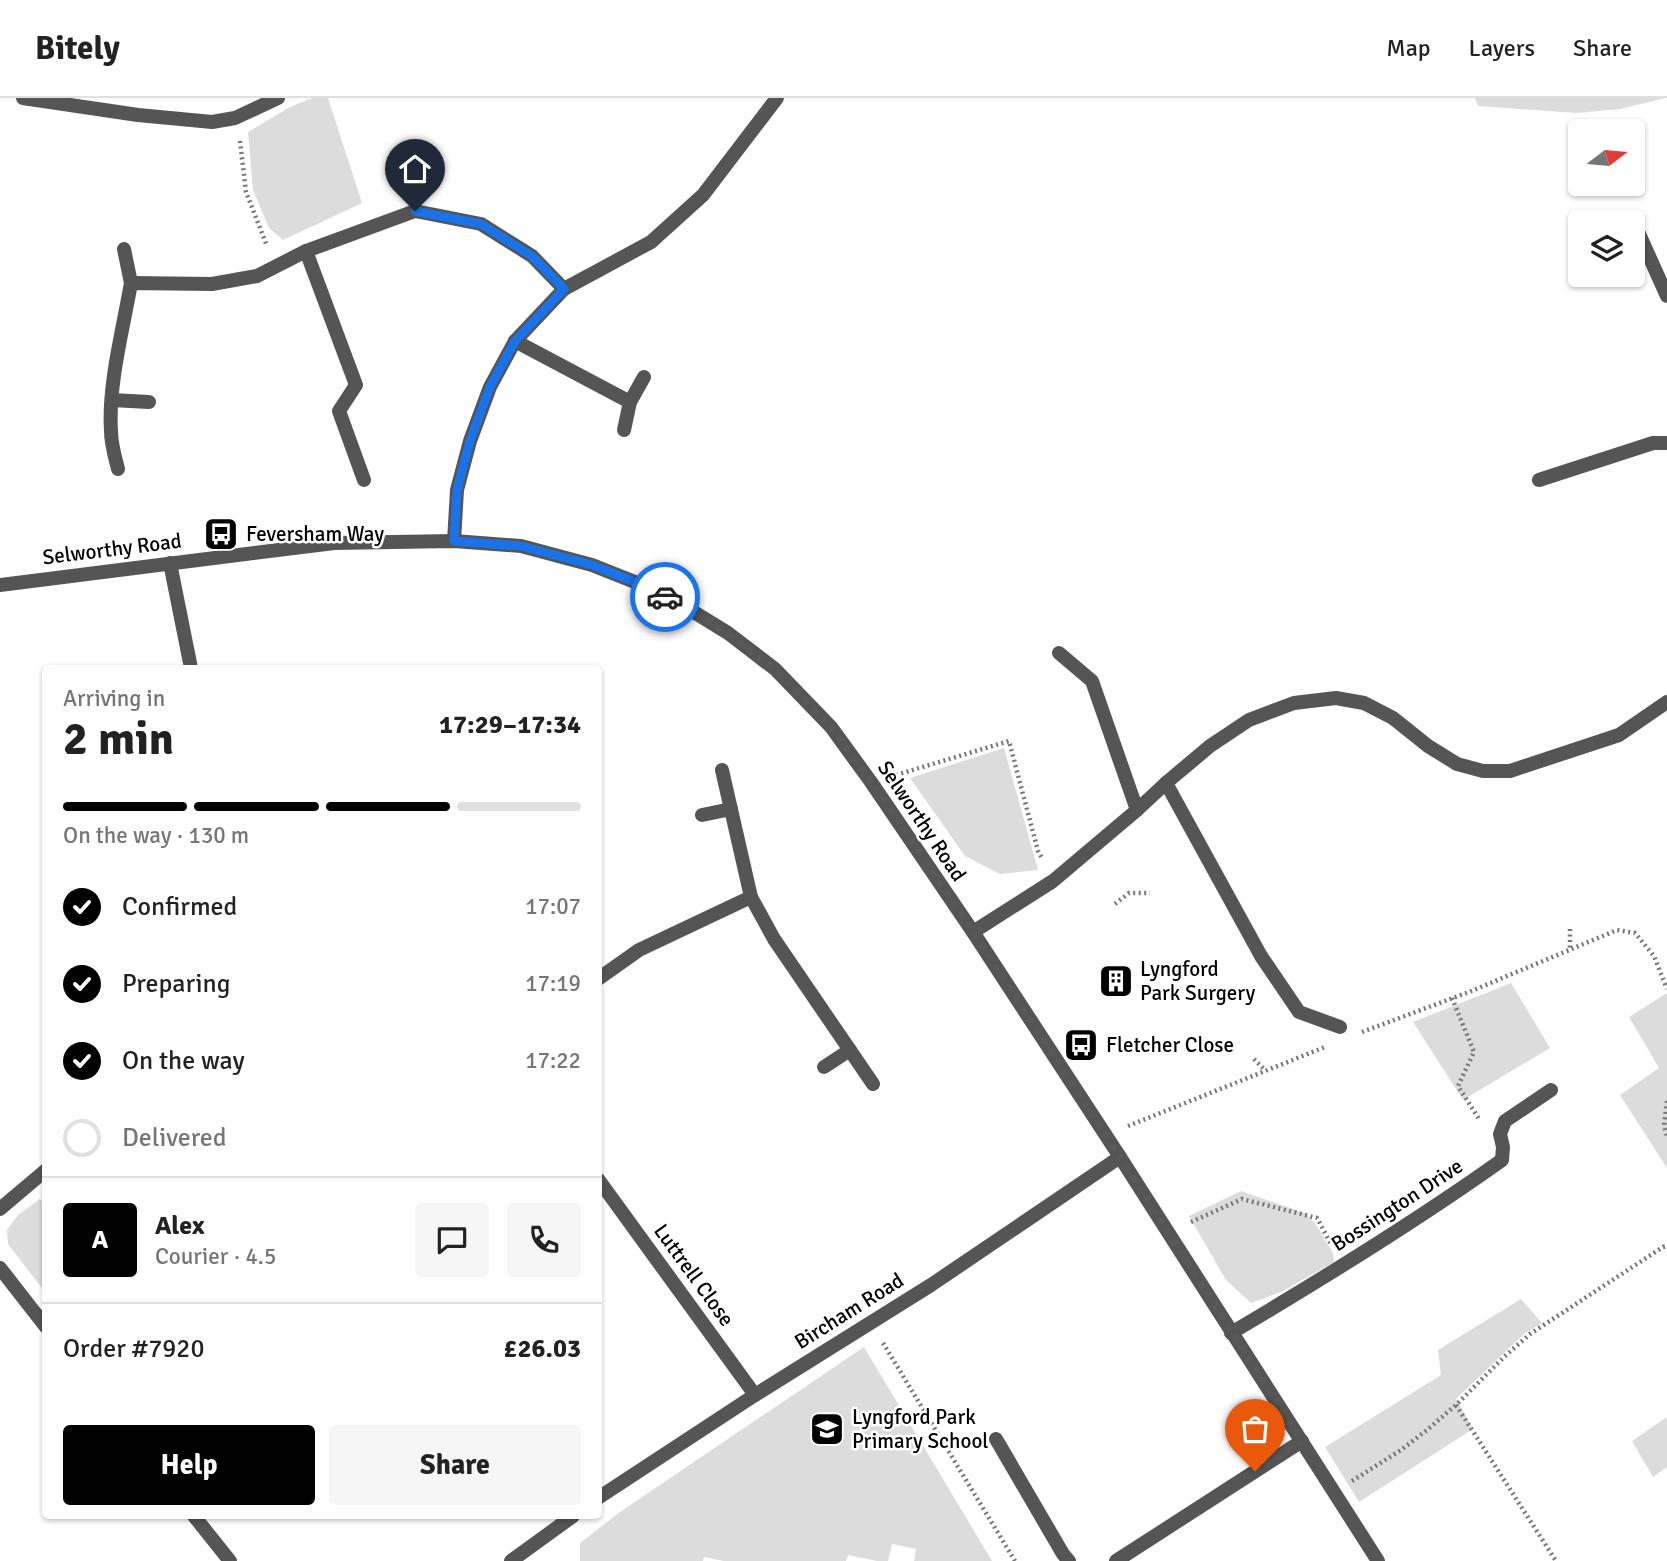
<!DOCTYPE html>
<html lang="en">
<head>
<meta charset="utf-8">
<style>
  :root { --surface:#fff; --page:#f6f6f6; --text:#222; --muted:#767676; --line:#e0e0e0; --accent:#000 }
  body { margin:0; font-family:Signika,sans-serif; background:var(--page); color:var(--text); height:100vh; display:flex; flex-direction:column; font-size:26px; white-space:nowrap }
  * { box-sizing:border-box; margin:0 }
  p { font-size:23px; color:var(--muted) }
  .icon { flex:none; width:38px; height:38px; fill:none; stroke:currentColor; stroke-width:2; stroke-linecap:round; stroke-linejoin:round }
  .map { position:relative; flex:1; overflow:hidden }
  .side { position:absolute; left:42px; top:567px; width:560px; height:854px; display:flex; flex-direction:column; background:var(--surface); border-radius:7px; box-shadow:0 2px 5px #0004 }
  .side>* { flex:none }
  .needle { width:46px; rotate:74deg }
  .tools { position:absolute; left:1568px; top:21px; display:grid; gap:14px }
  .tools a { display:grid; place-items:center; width:77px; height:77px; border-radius:7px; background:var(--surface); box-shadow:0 2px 5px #0004; font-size:35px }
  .pin { position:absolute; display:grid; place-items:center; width:60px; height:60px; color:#fff; margin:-72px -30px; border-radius:50% 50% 50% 0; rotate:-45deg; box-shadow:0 0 7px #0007 }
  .pin .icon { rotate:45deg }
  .courier { position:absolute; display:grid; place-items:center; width:70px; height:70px; margin:-35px; border:5px solid #1a73e8; border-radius:50%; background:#fff; color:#222; box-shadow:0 2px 9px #0007 }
  .overview em { font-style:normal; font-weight:800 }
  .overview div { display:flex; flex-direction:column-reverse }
  .overview { display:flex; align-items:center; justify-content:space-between; height:119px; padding:0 21px }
  h1 { font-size:46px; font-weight:800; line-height:52px }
  .bar { display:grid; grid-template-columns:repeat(4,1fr); gap:10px 7px; align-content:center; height:84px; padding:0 21px }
  .bar i { height:9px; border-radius:5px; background:var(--line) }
  .bar .on { background:var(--accent) }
  .bar p { grid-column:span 4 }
  .line { display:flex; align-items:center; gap:18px; padding:0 21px; border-top:2px solid var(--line) }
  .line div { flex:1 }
  .round { display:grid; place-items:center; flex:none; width:74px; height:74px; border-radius:7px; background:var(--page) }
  ol { padding:0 21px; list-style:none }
  li { display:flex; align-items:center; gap:21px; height:77px }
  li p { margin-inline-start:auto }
  li .icon { padding:7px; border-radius:50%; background:var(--accent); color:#fff; stroke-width:4 }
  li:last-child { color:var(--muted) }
  li i { width:38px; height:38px; border:4px solid var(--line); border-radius:50% }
  .cta { display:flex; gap:14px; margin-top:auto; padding:14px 21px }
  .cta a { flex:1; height:80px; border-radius:7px; background:var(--accent); color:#fff; font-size:28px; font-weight:800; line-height:80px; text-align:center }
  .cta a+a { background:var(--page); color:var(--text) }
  header { display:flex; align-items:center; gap:42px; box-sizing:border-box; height:98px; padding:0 35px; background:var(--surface); border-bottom:2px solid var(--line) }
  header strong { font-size:33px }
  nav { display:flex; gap:38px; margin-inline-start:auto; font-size:24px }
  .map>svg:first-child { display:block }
  .green { fill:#dcdcdc }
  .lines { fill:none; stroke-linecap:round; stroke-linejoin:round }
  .path { stroke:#777; stroke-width:4.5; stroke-dasharray:2 3.5; stroke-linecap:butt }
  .minor { stroke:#555; stroke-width:14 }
  .done { stroke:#595959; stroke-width:7; stroke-dasharray:0 12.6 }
  .route { stroke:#1a73e8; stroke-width:9 }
  .labels { text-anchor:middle; stroke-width:5; stroke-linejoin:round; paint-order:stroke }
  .poi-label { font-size:21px; fill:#000; stroke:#fff; text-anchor:start }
  .street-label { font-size:21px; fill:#000; stroke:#fff }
</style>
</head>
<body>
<header>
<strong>Bitely</strong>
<nav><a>Map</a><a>Layers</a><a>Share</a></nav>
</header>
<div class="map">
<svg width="1667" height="1463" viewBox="0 0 1667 1463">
  <rect width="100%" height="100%" fill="#fff"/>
  <g class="green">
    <path d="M312,0h16l34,105 -79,37 -14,-12 -16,-38 -5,-58 42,-25z"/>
    <path d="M1475,0h191l-46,11 -43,4 -99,-7z"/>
    <path d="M1004,650l34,122 -38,4 -35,-18 -55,-78z"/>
    <path d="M1511,885l39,65 -87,52 -50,-78z"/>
    <path d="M1667,895v175l-47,-73 39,-27 -30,-51z"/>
    <path d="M1241,1093l64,22 10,10 18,30 1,9 -53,30 -30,11 -25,-23 -37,-64z"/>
    <path d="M40,1101l5,5v88l-37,-48 -1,-14 11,-15z"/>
    <path d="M1521,1201l21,24 -18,11 -68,65 17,30 -114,73 -34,-55 116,-72 -3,-25z"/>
    <path d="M864,1249l128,214h-78l2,-12 -24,-5 -4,17h-11l-29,-6 -2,6h-122l-20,-4 -1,4h-123v-18l40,-31z"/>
    <path d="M1667,1319v50l-14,10 -21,-36z"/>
  </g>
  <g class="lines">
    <g class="path">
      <path d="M240,43l6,51 21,54"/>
      <path d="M896,677l113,-34 29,110 4,7"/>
      <path d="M1115,806l14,-11h21"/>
      <path d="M1570,831v21"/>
      <path d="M1452,900l22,54 -16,34 21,33"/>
      <path d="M1362,934l107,-40 148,-62 18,3 19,23 13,33"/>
      <path d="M1254,961l11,11"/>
      <path d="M1667,1003l-3,25 3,10"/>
      <path d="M1128,1028l197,-79"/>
      <path d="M1191,1124l51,-23 75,19 14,26"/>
      <path d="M883,1245l132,218"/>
      <path d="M1456,1307l100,156"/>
      <path d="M1352,1383l49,-31 26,-20 29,-25 48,-48 26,-23 133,-87 4,-1"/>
    </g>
    <g class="minor">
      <path d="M23,0l115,17 74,7 23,-4 43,-20"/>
      <path d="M1635,127l32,71"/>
      <path d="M124,151l7,34"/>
      <path d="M306,153l50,134 -17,26 25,69"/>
      <path d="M515,243l115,61"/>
      <path d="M112,302l37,2"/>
      <path d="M624,332l6,-28 14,-25"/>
      <path d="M118,371c-3,-12 -7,-25 -7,-38 -3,-46 12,-102 20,-148l81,1 45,-8 49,-25 109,-40 66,13 51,32 32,33"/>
      <path d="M1539,382l114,-37h14"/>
      <path d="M454,443l3,-51 13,-49 20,-54 25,-46 49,-52 87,-47 52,-47 74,-97"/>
      <path d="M170,465l21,105"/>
      <path d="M0,487l334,-42 120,-2 67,5 71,19 53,21 39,20 44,27 47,36 56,58 40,55 102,150 147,225 258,404"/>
      <path d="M1059,555l33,28 45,129"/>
      <path d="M722,672l29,127"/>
      <path d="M1166,685l95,173 38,56 41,15"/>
      <path d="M702,717l29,-6"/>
      <path d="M973,834l80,-51 84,-71 29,-27 44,-37 39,-26 45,-17 42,-5 28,5 29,15 35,28 29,18 26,7h27l109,-36 48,-33"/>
      <path d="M598,881l41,-29 112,-53 23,42 99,145"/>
      <path d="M824,969l26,-17"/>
      <path d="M598,1081l157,216"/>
      <path d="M0,1111l46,-39"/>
      <path d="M0,1170l46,59"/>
      <path d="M1231,1235c93,-55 184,-111 271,-173l1,-13 -3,-13 5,-13 46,-31"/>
      <path d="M996,1341l67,115 6,7"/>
      <path d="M598,1400l157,-103 176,-110 189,-128"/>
      <path d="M194,1418l36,45"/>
      <path d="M511,1463l62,-45"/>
      <path d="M1116,1463l186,-120"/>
    </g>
  </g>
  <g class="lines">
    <path class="done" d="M665,499l63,36 47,36 56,58 41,55 101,150 147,225 182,284 -47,30"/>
    <path class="route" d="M415,113l66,13 51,32 32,33 -49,52 -25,46 -20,54 -13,49 -3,51 67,5 71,19 53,21 20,11"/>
  </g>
  <defs>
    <g id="bus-square" transform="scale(1.75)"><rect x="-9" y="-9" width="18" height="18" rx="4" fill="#000" stroke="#fff"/><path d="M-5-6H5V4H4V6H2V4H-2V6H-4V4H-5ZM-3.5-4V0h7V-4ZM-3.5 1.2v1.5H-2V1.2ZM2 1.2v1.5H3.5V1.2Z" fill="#fff"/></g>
    <g id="building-square" transform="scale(1.75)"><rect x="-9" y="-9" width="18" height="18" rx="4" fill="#000" stroke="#fff"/><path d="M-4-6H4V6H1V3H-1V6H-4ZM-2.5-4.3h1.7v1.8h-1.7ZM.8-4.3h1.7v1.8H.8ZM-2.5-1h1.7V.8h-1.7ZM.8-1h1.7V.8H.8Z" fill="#fff"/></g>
    <g id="school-square" transform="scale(1.75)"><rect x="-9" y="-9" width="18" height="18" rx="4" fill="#000" stroke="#fff"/><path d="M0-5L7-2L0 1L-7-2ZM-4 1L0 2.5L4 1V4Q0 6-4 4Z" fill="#fff"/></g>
  </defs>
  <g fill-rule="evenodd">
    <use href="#bus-square" x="221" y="436"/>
    <use href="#building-square" x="1116" y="883"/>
    <use href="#bus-square" x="1081" y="947"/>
    <use href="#school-square" x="827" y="1331"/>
  </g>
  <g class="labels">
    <g class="poi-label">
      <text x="246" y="443">Feversham Way</text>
      <text x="1140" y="878">Lyngford<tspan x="1140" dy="24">Park Surgery</tspan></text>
      <text x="1106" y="954">Fletcher Close</text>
      <text x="852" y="1326">Lyngford Park<tspan x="852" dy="24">Primary School</tspan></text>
    </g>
    <g class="street-label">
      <text transform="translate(112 451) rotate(-7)" y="7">Selworthy Road</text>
      <text transform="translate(922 723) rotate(56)" y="7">Selworthy Road</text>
      <text transform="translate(1397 1107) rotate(-33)" y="7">Bossington Drive</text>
      <text transform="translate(694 1177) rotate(54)" y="7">Luttrell Close</text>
      <text transform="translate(849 1213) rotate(-32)" y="7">Bircham Road</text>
    </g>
  </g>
</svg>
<div class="tools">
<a><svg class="needle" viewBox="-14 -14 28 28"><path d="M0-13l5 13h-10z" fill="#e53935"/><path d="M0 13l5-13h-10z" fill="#767676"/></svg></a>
<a><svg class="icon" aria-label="layers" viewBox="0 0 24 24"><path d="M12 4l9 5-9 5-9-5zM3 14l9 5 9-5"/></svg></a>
</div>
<div class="pin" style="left:1255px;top:1373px;background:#ea580c"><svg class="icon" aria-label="bag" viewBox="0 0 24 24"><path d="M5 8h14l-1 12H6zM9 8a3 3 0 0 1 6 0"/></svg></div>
<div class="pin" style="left:415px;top:113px;background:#1f2937"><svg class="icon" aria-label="home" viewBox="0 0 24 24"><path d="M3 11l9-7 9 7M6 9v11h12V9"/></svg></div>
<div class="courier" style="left:665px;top:499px"><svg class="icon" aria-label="car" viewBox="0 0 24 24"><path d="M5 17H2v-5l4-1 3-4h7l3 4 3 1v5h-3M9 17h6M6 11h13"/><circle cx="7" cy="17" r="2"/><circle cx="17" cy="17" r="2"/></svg></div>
<section class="side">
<div class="overview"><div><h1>2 min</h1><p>Arriving in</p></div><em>17:29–17:34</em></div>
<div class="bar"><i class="on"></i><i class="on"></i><i class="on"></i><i></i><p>On the way · 130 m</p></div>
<ol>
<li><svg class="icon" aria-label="check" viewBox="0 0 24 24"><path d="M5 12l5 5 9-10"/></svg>Confirmed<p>17:07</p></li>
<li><svg class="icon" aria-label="check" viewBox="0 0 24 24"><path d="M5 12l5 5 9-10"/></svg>Preparing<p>17:19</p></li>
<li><svg class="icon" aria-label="check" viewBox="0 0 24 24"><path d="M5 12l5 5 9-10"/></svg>On the way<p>17:22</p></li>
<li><i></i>Delivered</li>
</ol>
<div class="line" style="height:126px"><b class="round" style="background:var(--accent);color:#fff">A</b><div><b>Alex</b><p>Courier · 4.5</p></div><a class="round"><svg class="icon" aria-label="chat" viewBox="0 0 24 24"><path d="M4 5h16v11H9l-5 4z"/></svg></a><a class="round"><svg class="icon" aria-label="phone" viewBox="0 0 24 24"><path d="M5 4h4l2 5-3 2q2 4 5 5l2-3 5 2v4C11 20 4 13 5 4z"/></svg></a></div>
<div class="line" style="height:91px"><div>Order #7920</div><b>£26.03</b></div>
<div class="cta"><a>Help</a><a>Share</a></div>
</section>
</div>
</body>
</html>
